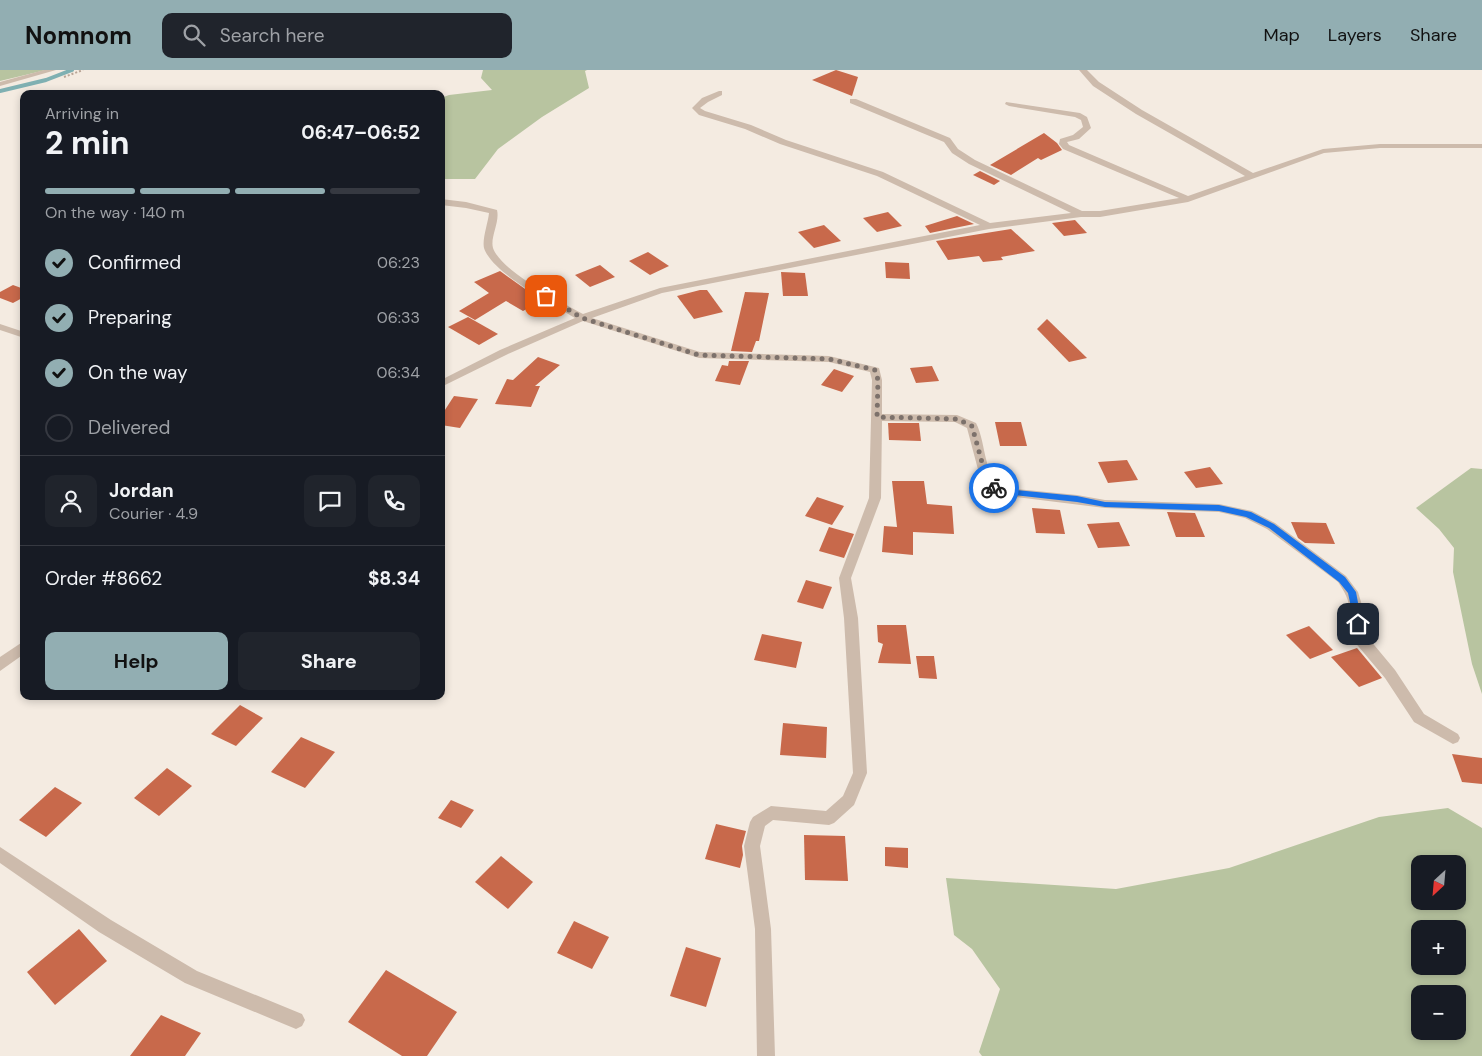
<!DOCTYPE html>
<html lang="en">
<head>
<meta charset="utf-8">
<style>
  :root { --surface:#171b24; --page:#20242c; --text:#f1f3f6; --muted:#9ea1a6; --line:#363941; --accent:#92aeb2 }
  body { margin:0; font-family:"DM Sans",sans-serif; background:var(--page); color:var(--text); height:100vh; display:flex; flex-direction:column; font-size:19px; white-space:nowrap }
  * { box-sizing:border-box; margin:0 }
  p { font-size:16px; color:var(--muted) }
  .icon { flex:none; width:28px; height:28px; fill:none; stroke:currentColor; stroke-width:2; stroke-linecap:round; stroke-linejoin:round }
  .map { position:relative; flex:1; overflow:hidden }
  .side { position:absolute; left:20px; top:20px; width:425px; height:610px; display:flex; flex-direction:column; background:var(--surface); border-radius:10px; box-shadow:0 2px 8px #0003 }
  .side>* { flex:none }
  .needle { width:32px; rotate:206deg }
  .fabs { position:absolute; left:1411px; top:785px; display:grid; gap:10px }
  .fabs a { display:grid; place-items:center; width:55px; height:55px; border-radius:10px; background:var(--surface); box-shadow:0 2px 8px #0003; font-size:25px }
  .pin { position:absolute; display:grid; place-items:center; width:42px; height:42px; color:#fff; margin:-21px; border-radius:10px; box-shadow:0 2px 8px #0006 }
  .courier { position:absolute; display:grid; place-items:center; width:50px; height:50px; margin:-25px; border:4px solid #1a73e8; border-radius:50%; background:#fff; color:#222; box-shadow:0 1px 6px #0007 }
  .head em { font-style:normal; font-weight:700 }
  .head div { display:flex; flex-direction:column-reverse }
  .head { display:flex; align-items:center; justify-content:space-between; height:85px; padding:0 25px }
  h1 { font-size:32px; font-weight:700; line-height:38px }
  .bar { display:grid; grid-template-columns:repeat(4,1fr); gap:8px 5px; align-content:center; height:60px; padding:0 25px }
  .bar i { height:6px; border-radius:4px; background:var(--line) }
  .bar .on { background:var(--accent) }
  .bar p { grid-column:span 4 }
  .line { display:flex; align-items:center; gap:12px; padding:0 25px; border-top:1px solid var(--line) }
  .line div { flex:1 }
  .round { display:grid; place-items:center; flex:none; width:52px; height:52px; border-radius:10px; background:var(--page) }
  ol { padding:0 25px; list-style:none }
  li { display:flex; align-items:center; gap:15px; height:55px }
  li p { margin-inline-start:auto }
  li .icon { padding:5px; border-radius:50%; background:var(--accent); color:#111; stroke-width:4 }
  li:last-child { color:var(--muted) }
  li i { width:28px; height:28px; border:2px solid var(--line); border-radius:50% }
  .primary-button { display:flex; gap:10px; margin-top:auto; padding:10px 25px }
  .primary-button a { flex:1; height:58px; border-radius:10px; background:var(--accent); color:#111; font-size:20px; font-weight:700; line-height:58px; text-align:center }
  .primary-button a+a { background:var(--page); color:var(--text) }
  header { display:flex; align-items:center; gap:30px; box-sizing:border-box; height:70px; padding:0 25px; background:var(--accent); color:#111 }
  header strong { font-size:24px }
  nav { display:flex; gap:28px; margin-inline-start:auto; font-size:18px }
  .search { width:350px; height:45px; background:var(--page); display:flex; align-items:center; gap:12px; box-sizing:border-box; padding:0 18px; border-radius:10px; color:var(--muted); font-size:19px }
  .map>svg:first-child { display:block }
  .green { fill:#b8c4a0; fill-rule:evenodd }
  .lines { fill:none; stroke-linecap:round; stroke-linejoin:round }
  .stream { stroke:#7fb0b2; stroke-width:4 }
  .building { fill:#c8694b }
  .path { stroke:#b9a596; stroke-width:2; stroke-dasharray:2 2; stroke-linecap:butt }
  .street { fill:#cdbbac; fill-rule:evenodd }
  .route { fill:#1a73e8 }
  .done { stroke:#7c716b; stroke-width:5; stroke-dasharray:0 9 }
</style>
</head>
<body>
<header>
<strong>Nomnom</strong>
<div class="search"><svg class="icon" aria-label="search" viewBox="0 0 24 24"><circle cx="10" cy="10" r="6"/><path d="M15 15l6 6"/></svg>Search here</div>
<nav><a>Map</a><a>Layers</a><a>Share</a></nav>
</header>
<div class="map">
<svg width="1482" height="986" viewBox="0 0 1482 986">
  <rect width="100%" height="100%" fill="#f4ebe1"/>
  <g class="green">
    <path d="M0,0h46l-46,11z"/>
    <path d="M483,0h104l-2,1 4,17 -47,29 -44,32 -23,30h-34v-81l8,-3 43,-5 -11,-12z"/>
    <path d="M1471,398l11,1v225l-10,-30 -19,-92 1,-24 -15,-19 -23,-21z"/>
    <path d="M1448,738l34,20v228h-500l-3,-4 21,-63 -28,-40 -18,-14 -8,-57 170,11 113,-21 150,-51zM1420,794h38v37h-38zM1420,859h38v37h-38zM1420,924h38v37h-38z"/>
  </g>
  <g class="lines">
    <path class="stream" d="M0,21l46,-11 26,-10"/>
  </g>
  <g class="building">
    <path d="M836,0l22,7 -6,19 -40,-16z"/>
    <path d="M1044,63l13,10 5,7 -21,10 -3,-2 -27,17 -21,-10z"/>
    <path d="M980,101l20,10 -6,4 -21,-10z"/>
    <path d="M888,142l14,14 -25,6 -14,-14z"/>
    <path d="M957,146l17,8 -44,9 -5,-7z"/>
    <path d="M1075,150l12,13 -23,3 -12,-13z"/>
    <path d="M824,155l17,16 -27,7 -16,-16z"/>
    <path d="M1011,159l24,22 -34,6 2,3 -20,2 -4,-6 -31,4 -12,-19z"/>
    <path d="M648,182l21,14 -19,9 -21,-14z"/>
    <path d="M885,192l24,1 1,16 -24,-1z"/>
    <path d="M600,195l15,12 -25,10 -15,-12z"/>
    <path d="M500,201l42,30 -19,10 -17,-10 -31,19 -16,-9 30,-18 -15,-11z"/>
    <path d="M781,202l24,1 3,23h-25z"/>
    <path d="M13,215l11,4v8l-11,6 -13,-5v-6z"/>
    <path d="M700,220h7l16,22 -29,7 -17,-23z"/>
    <path d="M745,222l24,1 -10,48h-3l-4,11 -21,-1z"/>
    <path d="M468,247l30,17 -19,11 -31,-18z"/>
    <path d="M1047,249l40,39 -18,4 -32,-33z"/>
    <path d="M538,287l22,8 -25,21h5l-9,21 -36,-3 12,-25 6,1z"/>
    <path d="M729,291h20l-9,24 -25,-4 7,-16 6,1z"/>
    <path d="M932,296l7,15 -23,2 -6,-15z"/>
    <path d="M834,299l20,7 -12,16 -21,-7z"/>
    <path d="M454,326l24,3 -18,29 -19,-3v-9z"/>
    <path d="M995,352h26l6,24h-27z"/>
    <path d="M888,353h31l2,18 -32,-1z"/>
    <path d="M1127,390l11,20 -30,3 -10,-21z"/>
    <path d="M1210,397l13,17 -27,4 -12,-16z"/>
    <path d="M892,411h32l3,23 25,2 2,28 -41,-2v23l-31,-3 2,-26 13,1z"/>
    <path d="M817,427l27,9 -12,19 -27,-9z"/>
    <path d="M1032,438l28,2 5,24 -29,-1z"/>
    <path d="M1167,442l28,1 10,24h-29z"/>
    <path d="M1119,452l11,24 -32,2 -11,-24z"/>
    <path d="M1291,452l35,1 9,21 -30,-1 -7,-5z"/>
    <path d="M829,457l25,7 -10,24 -25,-7z"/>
    <path d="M806,510l26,7 -9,22 -26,-7z"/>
    <path d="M877,555h29l5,39 -33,-1 5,-19 -5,-2z"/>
    <path d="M1309,556l24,24 -23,9 -24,-24z"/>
    <path d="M762,564l40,8 -6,26 -42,-8z"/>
    <path d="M1357,578l25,30 -23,9 -28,-30z"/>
    <path d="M916,586h18l3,23 -18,-1z"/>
    <path d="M240,635l23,13 -27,28 -25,-12z"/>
    <path d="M783,653l44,4 -1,31 -46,-3z"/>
    <path d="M301,667l34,15 -30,36 -34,-16z"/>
    <path d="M1452,684l30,4v26l-20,-2z"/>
    <path d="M167,698l25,18 -33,30 -25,-18z"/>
    <path d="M55,717l27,16 -36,34 -27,-17z"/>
    <path d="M451,730l23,10 -13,18 -23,-10z"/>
    <path d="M716,754l30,7 -4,15 1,9 -3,13 -35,-9z"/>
    <path d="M804,765l41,1 3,45 -43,-1z"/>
    <path d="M885,777l23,1v20l-23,-2z"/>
    <path d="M501,786l32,26 -25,27 -33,-27z"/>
    <path d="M574,851l35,16 -17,32 -35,-16z"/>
    <path d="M79,859l28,32 -52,44 -28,-33z"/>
    <path d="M686,877l35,11 -15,49 -36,-11z"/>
    <path d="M386,900l71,42 -30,44h-25l-54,-34z"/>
    <path d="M161,945l40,18 -16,23h-55z"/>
  </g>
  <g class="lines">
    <path class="path" d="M64,7l19,-7"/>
    <g class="street">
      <path d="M44,0h12l-56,16v-4z"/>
      <path d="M1079,0h8l12,12 43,28 111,63 70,-24 57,-5h102v4h-102l-56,5 -136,49 -88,15h-19l-92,12 -327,64 -70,25 108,34 129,4 50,12 3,12v34l75,1 19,8c11,21 6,55 31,65l70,7 28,5 114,4 33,7 23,12 71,53 12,16 6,20 1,22 30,36 29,44 34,20 2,4 -2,4 -5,2 -39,-22 -29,-44 -32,-38c-4,-9 -1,-19 -3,-28 -1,-12 -5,-20 -12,-30l-71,-53 -22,-11 -26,-6 -114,-4 -104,-13 -12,-5 -9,-13 -13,-49 -12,-6 -73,-1 -1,77 -30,80 7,40 9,155 -13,32 -20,18 -5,2 -56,-5 -8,6 -5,20 11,83 4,127h-18l-2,-127 -11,-83 6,-24 3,-5 18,-11 55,5 17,-15 10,-23 -9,-155 -5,-40 30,-80 3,-118 -2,-8 -41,-10 -130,-4 -116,-37 -75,33 -67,33v-7l59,-30 75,-32c-23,-14 -83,-45 -91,-70 -2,-9 4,-25 5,-35l-23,-5 -25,-3v-6l25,3 31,8c3,12 -7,27 -4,38 8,23 68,54 90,66l77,-26 320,-63 -103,-49 -97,-32 -35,-15 -46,-14 -7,-7 10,-10 17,-7h3v4l-14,7 -8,6 5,3 46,14 35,15 97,32 107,51 81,-10 -102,-49 -17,-11 -8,-11 -94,-39v-4h6l94,39 8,11 17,11 107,51h18l79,-13 -116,-49 -4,-5 1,-5 13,-4 10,-8 -2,-7 -6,-3 -66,-11 -4,-2 1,-2 74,11 7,4 4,11 -12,11 -12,3 2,3 119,51 57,-20 -109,-62 -43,-28z"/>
      <path d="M0,254l24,8v6l-24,-8z"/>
      <path d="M24,571v13l-24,17v-14z"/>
      <path d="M0,777l111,73 86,51 105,43 3,6 -3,6 -6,3 -111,-46 -86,-51 -99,-69z"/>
    </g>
  </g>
  <path class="route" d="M994,415l12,4 71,7 28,6 114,3 32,7 23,12 71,53 11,15 6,32 -4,3 -3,-1 -7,-33 -9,-11 -70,-54 -23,-11 -27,-6 -114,-4 -28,-5 -72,-8 -13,-5 -2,-1z"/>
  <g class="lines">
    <path class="done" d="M546,226l36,22 117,37 130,4 46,11 3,10 -1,37 80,2 15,7 14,51 8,11"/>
  </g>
</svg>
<div class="fabs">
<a><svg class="needle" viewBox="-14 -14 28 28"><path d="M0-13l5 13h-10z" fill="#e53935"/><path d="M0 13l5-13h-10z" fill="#9ea1a6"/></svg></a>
<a>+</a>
<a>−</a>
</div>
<div class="pin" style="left:546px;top:226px;background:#ea580c"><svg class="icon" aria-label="bag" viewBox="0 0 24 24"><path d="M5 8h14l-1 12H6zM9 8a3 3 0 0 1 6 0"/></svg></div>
<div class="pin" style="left:1358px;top:554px;background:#1f2937"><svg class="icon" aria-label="home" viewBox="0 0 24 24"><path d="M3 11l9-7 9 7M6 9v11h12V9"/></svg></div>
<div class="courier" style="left:994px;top:418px"><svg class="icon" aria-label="bike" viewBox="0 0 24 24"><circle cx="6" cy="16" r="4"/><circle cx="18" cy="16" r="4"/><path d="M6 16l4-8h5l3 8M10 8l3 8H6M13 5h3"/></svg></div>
<section class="side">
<div class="head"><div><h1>2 min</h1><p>Arriving in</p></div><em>06:47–06:52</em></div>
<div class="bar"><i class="on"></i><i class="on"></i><i class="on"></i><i></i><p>On the way · 140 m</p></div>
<ol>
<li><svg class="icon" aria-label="check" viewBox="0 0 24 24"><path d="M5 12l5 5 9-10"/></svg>Confirmed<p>06:23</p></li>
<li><svg class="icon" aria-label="check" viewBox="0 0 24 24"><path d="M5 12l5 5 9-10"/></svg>Preparing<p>06:33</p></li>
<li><svg class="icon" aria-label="check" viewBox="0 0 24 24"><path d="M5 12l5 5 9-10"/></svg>On the way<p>06:34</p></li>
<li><i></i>Delivered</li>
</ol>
<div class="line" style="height:90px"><a class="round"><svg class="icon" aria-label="person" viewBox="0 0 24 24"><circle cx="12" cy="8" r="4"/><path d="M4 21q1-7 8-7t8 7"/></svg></a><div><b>Jordan</b><p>Courier · 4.9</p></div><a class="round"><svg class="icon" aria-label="chat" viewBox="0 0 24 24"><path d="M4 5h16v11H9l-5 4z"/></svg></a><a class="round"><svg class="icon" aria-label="phone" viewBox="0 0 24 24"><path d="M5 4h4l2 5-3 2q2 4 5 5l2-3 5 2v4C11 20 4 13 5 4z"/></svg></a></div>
<div class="line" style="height:65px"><div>Order #8662</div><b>$8.34</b></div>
<div class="primary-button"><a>Help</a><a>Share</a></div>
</section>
</div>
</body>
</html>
